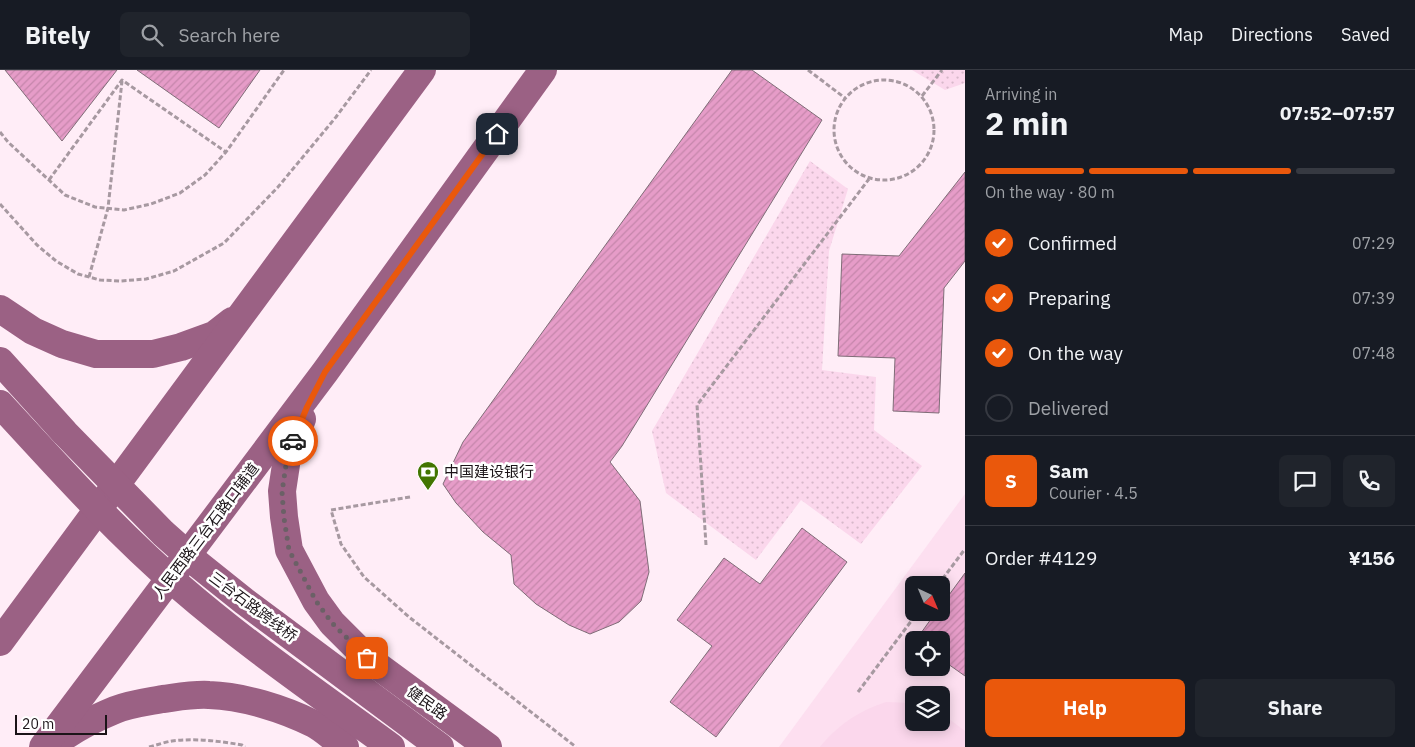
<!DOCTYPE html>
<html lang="en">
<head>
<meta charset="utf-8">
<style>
  :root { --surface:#171b24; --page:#20242c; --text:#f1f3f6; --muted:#9ea1a6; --line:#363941; --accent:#ea580c }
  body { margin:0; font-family:"IBM Plex Sans","Noto Sans SC",sans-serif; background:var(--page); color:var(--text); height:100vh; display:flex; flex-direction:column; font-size:19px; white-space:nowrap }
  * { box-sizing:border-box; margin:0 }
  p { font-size:16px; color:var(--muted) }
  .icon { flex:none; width:28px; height:28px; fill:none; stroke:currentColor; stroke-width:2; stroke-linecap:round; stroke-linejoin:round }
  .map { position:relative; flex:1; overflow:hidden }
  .sheet { display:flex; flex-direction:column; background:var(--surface); width:450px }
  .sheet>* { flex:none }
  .needle { width:32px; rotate:136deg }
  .controls { position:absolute; left:905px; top:506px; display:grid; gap:10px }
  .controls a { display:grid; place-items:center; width:45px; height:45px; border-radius:8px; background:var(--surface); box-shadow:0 2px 12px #0003; font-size:25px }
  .scale { position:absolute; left:15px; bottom:12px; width:92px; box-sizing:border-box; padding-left:5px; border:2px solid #1b1418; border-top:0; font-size:14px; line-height:18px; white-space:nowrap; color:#1b1418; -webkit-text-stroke:4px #fff; paint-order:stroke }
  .pin { position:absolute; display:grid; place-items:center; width:42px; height:42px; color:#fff; margin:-21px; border-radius:10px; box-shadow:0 2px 8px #0006 }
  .courier { position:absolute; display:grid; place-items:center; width:50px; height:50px; margin:-25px; border:4px solid #ea580c; border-radius:50%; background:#fff; color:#222; box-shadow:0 1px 6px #0007 }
  .head em { font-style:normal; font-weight:800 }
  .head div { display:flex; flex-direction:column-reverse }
  .head { display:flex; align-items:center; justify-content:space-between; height:85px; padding:0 20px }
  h1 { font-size:32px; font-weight:800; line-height:38px }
  .bar { display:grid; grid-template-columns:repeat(4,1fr); gap:8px 5px; align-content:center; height:60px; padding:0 20px }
  .bar i { height:6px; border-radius:4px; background:var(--line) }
  .bar .current { background:var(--accent) }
  .bar p { grid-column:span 4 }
  .line { display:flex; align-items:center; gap:12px; padding:0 20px; border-top:1px solid var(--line) }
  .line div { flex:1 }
  .round { display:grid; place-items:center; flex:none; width:52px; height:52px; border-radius:8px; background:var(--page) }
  ol { padding:0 20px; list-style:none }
  li { display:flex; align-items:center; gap:15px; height:55px }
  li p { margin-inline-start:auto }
  li .icon { padding:5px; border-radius:50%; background:var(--accent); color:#fff; stroke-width:4 }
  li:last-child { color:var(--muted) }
  li i { width:28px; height:28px; border:2px solid var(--line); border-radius:50% }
  .button { display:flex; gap:10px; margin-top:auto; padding:10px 20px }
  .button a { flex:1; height:58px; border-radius:8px; background:var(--accent); color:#fff; font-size:20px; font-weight:800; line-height:58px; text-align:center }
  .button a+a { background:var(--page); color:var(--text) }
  header { display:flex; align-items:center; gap:30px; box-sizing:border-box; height:70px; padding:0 25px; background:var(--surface); border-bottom:1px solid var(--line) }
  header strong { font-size:24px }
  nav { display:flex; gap:28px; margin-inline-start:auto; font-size:18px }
  .search { width:350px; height:45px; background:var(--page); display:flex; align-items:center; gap:12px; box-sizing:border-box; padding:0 18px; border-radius:8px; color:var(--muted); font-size:19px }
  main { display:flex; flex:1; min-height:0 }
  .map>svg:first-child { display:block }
  .built { fill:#fddff0; fill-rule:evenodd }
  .grass { fill:url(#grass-dots) }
  .garden { fill:#fbd7ec }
  .building { fill:url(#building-hatch); stroke:#7f6c77 }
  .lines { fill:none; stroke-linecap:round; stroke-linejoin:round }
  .path { stroke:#a799a1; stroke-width:3; stroke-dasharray:5 2.5; stroke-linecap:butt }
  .primary { stroke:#9b6184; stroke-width:28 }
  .primary-bridge { stroke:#9b6184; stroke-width:28 }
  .done { stroke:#6b6066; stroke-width:5; stroke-dasharray:0 9 }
  .route { stroke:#ea580c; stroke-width:6 }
  .labels { text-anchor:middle; stroke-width:5; stroke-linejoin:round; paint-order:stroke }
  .poi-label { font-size:15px; fill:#1b1418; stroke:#fff; text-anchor:start }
  .street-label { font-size:15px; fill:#1b1418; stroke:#fff }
</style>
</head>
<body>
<header>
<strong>Bitely</strong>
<div class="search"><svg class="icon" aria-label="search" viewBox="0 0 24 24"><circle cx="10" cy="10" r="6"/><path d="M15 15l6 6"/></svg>Search here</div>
<nav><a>Map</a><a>Directions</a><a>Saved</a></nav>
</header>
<main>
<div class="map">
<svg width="965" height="677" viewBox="0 0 965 677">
  <defs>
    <pattern id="grass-dots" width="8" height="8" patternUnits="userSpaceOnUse" patternTransform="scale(1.25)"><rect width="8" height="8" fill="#fbd7ec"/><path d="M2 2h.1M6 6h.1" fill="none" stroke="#d7b8ca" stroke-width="1.8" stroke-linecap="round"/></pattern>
    <pattern id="building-hatch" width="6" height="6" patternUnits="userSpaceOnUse" patternTransform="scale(1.25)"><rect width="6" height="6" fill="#e69cc8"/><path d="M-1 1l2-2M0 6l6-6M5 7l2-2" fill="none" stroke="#c586ab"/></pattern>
  </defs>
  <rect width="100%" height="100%" fill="#ffedf7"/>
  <path class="built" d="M965,424v253h-186zM914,515h27v27h-27zM914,570h27v28h-27zM914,625h27v27h-27z"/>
  <g class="grass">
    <path d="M912,0h53v13l-20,7z"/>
    <path d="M810,91l38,28 -19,62 -7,119 54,7 -2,53 48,36 -61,78 -60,-44 -45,60 -90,-67 -14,-62z"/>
  </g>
  <path class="garden" d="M886,632l28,1v19h27v-9l24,18v16h-145c19,-23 39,-36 66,-45z"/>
  <g class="building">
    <path d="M5,0h112l-55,71z"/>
    <path d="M137,0h123l-41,58z"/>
    <path d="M732,0h20l70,50 -200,326 -12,16 30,39 9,71 -8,29 -22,21 -29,12 -21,-9 -33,-21 -22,-20 -3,-29 -28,-23 -27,-29 -13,-19 20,-42z"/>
    <path d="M965,102v89l-21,27 -5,125 -46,-2 2,-53 -57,-2 4,-102 57,2z"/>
    <path d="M802,458l45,34 -131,175 -46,-35 42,-56 -35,-26 47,-62 36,26z"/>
    <path d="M965,503v103l-24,-17v-19h-25l20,-28h5v-6z"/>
  </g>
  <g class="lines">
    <g class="path">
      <path d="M808,0l37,28"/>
      <circle cx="884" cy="60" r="50"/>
      <path d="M922,26l20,-26"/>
      <path d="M0,62l8,10 57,53 30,12 29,3 27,-6 29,-11 25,-18 21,-23 58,-82"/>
      <path d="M49,110l73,-100 104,72"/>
      <path d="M0,134l37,41 19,16 22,13 22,6 20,1 26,-2 28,-8 50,-28 54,-56 58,-70 35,-47"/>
      <path d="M89,207l19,-69 14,-127"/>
      <path d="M410,427l-79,13 10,34 23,33 45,40 167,130"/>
      <path d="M706,475l-9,-140 172,-226"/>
      <path d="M938,515l27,-36"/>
      <path d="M858,622l60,-80"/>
      <path d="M149,677c8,-2 16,-5 23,-6 24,-3 47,0 70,4l3,2"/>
    </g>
    <g class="primary">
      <path d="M0,239l33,22 29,13 34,10h57l28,-7 33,-12 18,-14"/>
      <path d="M302,349l-15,39 -5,33 2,26 5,33 27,51 16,22 35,35 121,89"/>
      <path d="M0,572l422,-572"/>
      <path d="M52,676c18,-15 41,-27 63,-36 15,-6 32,-8 48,-11 15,-2 31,-5 46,-4 34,1 75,14 105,29 11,6 21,16 31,23"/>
      <path d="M43,677l282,-375 218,-302"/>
    </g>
    <g class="primary-bridge">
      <path d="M0,291l65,72 98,100 36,32 45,36 196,146"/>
      <path d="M0,334c58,63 115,127 180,183 67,58 140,108 211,160"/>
    </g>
  </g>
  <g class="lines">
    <path class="done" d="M293,371l-6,17 -5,34 2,26 5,32 27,51 16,22 35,35"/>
    <path class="route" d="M293,371l14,-34 18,-35 172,-238"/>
  </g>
  <defs>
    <g id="bank-pin" transform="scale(1.125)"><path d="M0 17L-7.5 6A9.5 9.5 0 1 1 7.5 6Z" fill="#427500" stroke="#fff"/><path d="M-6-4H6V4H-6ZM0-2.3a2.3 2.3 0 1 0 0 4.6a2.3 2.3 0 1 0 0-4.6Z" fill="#fff"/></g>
  </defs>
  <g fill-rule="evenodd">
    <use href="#bank-pin" x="428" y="402"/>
  </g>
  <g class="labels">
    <g class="poi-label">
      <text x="444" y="407">中国建设银行</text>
    </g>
    <g class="street-label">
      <text transform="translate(206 461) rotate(-53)" y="5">人民西路三台石路口辅道</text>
      <text transform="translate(253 537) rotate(37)" y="5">三台石路跨线桥</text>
      <text transform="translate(427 633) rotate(36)" y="5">健民路</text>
    </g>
  </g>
</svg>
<div class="controls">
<a><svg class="needle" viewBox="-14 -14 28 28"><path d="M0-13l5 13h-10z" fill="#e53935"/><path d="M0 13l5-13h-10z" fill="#9ea1a6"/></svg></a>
<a><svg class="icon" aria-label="locate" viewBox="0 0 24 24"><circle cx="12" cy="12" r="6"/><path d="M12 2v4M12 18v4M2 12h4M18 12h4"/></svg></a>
<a><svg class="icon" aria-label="layers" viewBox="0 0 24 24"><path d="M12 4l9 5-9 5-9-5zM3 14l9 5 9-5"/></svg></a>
</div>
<div class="scale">20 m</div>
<div class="pin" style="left:367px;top:588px;background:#ea580c"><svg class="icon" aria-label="bag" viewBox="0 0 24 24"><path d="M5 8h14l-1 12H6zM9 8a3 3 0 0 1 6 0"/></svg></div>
<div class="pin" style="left:497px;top:64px;background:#1f2937"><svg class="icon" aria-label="home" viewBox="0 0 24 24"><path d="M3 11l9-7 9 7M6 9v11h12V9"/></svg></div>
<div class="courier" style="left:293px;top:371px"><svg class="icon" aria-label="car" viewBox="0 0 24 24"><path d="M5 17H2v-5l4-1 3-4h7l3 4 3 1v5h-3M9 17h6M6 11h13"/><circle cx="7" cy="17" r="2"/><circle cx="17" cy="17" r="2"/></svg></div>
</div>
<section class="sheet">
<div class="head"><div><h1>2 min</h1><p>Arriving in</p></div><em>07:52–07:57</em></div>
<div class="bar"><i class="current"></i><i class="current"></i><i class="current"></i><i></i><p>On the way · 80 m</p></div>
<ol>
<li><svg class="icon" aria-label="check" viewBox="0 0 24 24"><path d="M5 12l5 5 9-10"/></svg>Confirmed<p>07:29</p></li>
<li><svg class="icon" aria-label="check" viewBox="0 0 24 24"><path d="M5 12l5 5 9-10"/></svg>Preparing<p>07:39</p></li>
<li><svg class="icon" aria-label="check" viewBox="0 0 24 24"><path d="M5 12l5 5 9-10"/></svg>On the way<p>07:48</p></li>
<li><i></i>Delivered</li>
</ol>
<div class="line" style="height:90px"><b class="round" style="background:var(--accent);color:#fff">S</b><div><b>Sam</b><p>Courier · 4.5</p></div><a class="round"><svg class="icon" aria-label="chat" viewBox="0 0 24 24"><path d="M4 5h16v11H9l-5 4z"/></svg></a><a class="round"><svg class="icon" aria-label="phone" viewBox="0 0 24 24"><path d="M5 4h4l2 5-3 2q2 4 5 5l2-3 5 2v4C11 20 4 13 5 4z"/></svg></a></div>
<div class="line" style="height:65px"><div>Order #4129</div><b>¥156</b></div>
<div class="button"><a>Help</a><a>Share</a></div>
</section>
</main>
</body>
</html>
